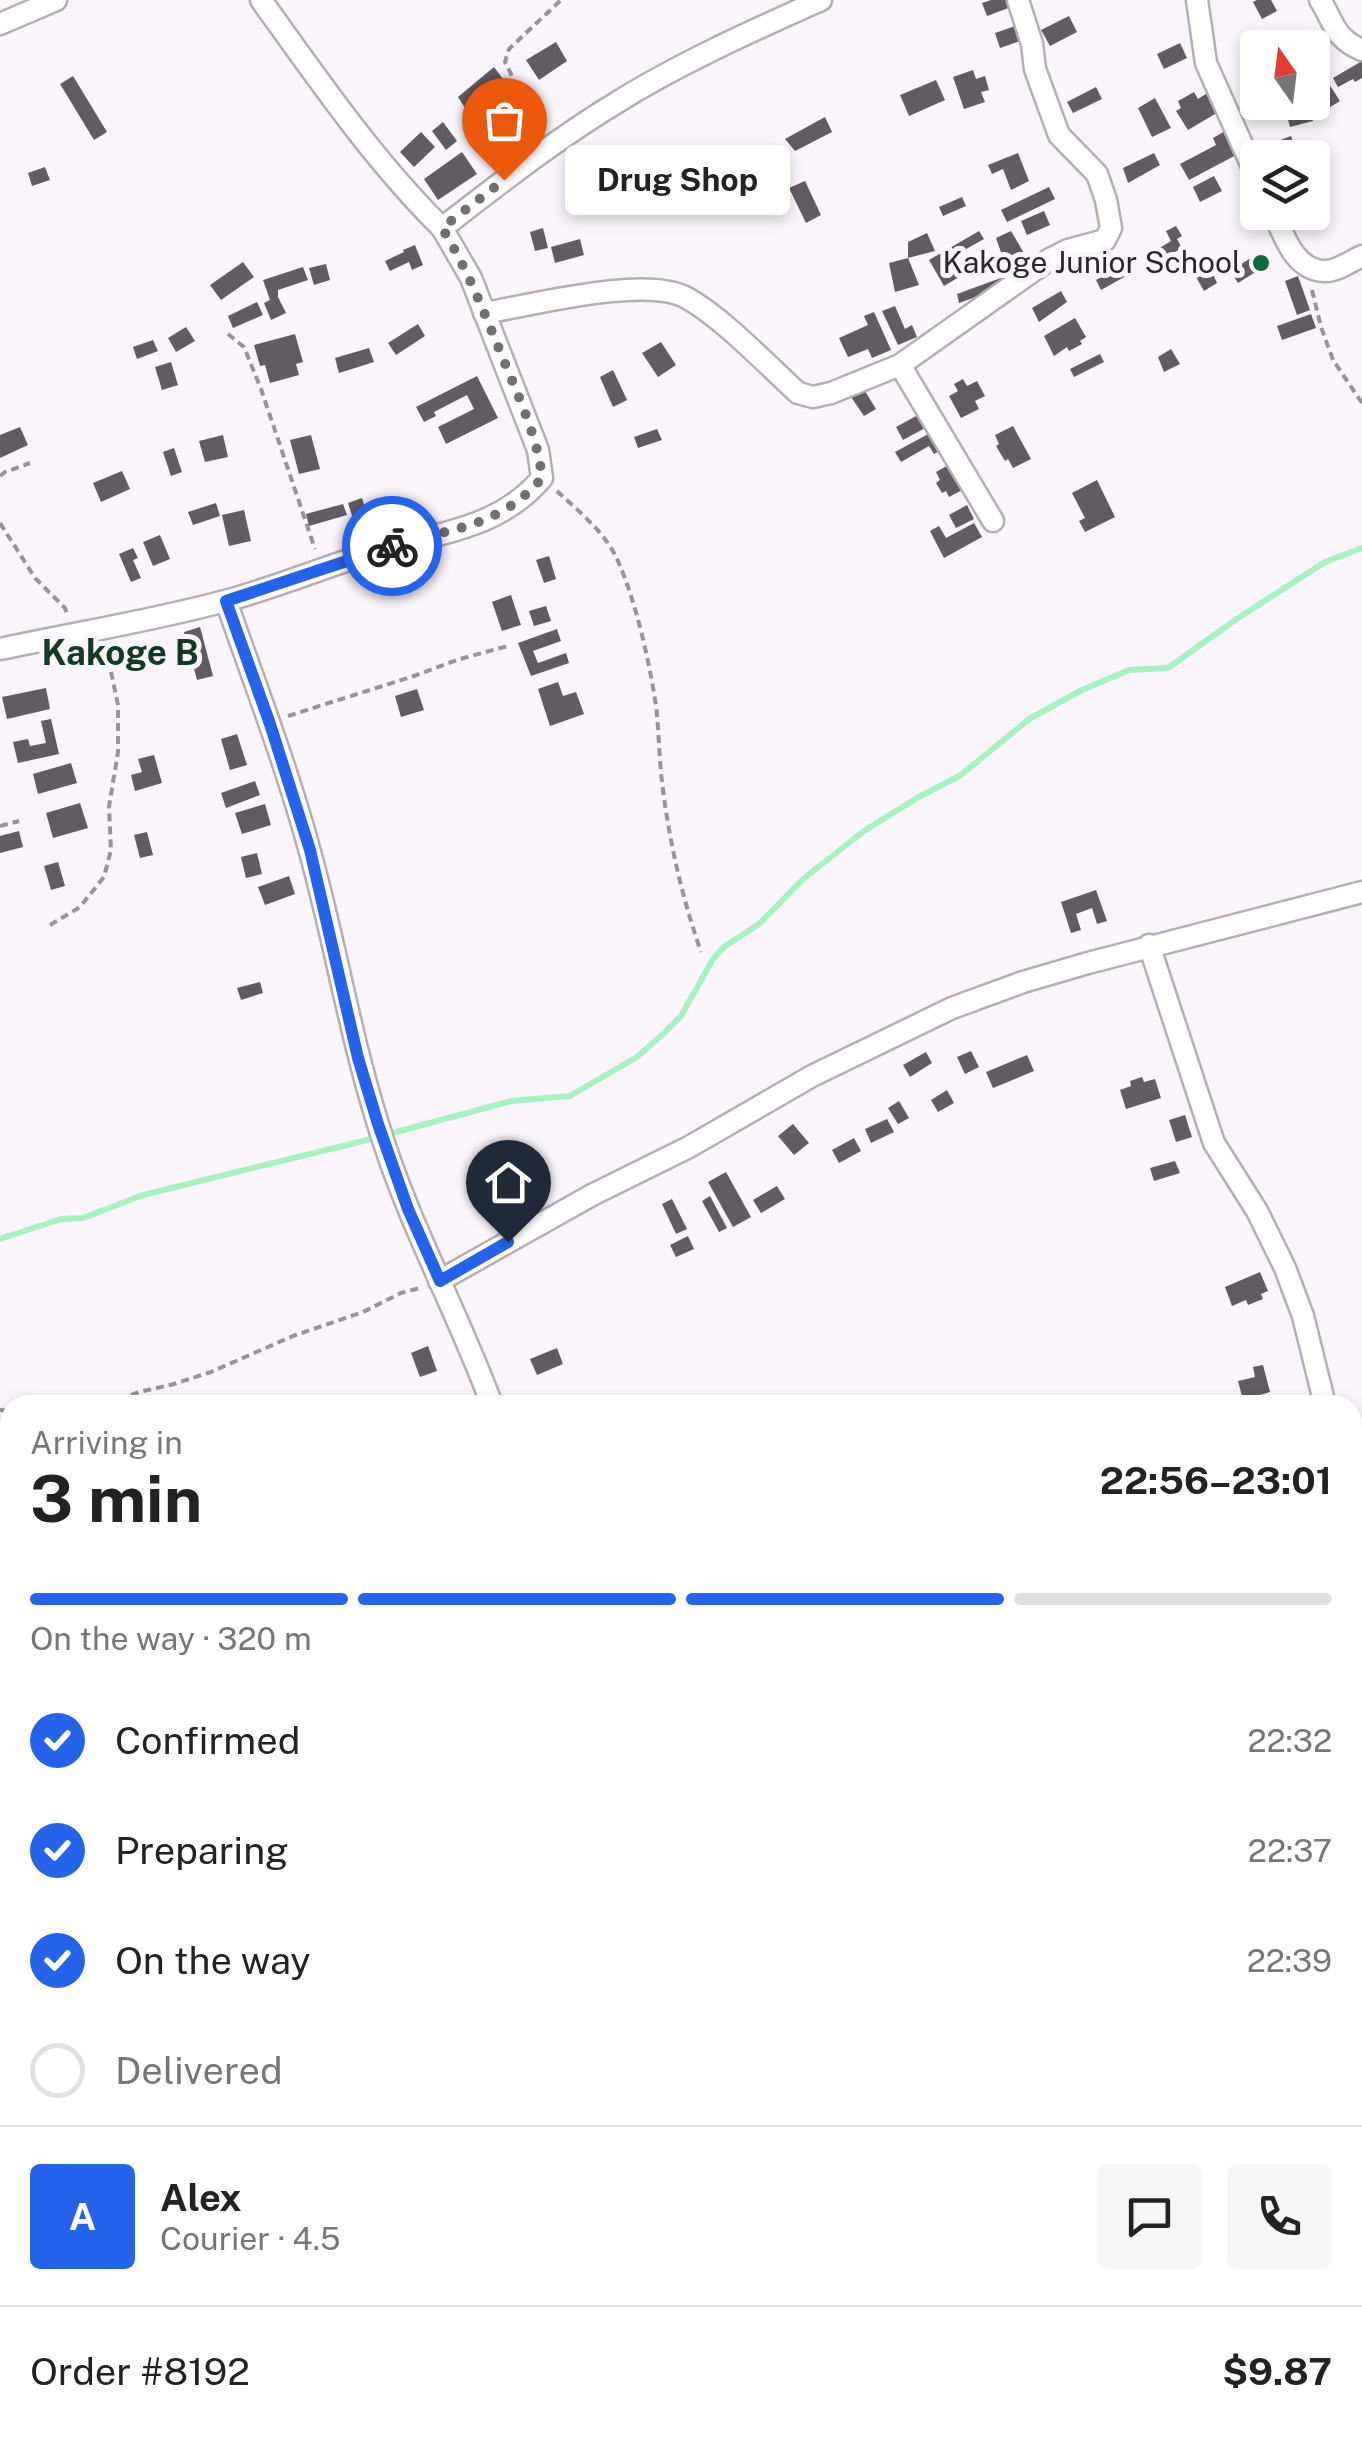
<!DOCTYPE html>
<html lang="en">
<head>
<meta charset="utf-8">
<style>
  :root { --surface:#fff; --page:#f6f6f6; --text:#222; --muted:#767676; --line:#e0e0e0; --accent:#2563eb }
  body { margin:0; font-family:"Public Sans",sans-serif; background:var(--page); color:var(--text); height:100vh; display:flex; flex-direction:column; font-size:38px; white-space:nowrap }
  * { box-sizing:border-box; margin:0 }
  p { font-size:32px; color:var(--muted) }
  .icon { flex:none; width:55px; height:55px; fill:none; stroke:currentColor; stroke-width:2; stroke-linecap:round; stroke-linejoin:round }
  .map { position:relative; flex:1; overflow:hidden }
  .side { position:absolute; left:0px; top:1395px; width:1362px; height:1060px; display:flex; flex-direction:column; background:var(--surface); border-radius:30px 30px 0 0; box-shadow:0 5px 15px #0003 }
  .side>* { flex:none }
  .needle { width:65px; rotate:346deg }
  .controls { position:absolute; left:1240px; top:30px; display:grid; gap:20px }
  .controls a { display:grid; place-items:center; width:90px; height:90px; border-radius:10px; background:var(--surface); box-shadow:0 5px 15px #0003; font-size:50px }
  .pin { position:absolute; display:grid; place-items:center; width:85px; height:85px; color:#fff; margin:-102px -42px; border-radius:50% 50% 50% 0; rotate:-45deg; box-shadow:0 0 10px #0007 }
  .pin .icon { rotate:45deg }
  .courier { position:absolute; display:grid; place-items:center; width:100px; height:100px; margin:-50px; border:8px solid #2563eb; border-radius:50%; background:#fff; color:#222; box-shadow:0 2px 12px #0007 }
  .bubble { position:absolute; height:70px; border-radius:10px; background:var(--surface); box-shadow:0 5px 15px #0003; font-size:32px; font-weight:700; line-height:70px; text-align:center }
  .headline em { font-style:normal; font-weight:700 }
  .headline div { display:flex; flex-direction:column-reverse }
  .headline { display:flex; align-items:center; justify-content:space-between; height:170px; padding:0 30px }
  h1 { font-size:65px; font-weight:700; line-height:75px }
  .bar { display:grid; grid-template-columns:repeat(4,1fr); gap:15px 10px; align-content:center; height:120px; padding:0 30px }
  .bar i { height:12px; border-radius:8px; background:var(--line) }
  .bar .selected { background:var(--accent) }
  .bar p { grid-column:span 4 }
  .line { display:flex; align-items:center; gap:25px; padding:0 30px; border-top:2px solid var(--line) }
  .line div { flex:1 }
  .round { display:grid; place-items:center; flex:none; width:105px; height:105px; border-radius:10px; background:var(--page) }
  ol { padding:0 30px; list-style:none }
  li { display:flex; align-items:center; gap:30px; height:110px }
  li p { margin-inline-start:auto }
  li .icon { padding:10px; border-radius:50%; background:var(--accent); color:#fff; stroke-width:4 }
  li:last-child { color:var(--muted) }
  li i { width:55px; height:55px; border:5px solid var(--line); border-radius:50% }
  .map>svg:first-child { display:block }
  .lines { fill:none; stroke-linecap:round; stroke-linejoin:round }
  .stream { stroke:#a6f2c2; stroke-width:6 }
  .building { fill:#625c62 }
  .minor-casing { stroke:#b5afb5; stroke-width:25 }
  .path { stroke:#989398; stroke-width:4; stroke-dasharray:8 5; stroke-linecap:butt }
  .minor { stroke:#fff; stroke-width:20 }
  .done { stroke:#726e72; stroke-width:10; stroke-dasharray:0 18 }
  .route { stroke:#2563eb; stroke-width:12 }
  .poi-dot { fill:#0e6b40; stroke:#faf4fb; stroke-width:4 }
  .labels { text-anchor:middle; stroke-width:10; stroke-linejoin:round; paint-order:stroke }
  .poi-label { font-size:30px; fill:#282628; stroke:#faf4fb; text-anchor:end }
  .quarter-label { font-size:35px; font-weight:bold; fill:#113923; stroke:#faf4fb }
</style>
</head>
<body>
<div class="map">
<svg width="1362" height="2455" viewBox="0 0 1362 2455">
  <rect width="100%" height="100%" fill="#faf4fb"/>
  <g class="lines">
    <g class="stream">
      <path d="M0,1239l61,-20 22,-1 60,-23 216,-53 152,-41 59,-5 67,-39 26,-23 18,-18 32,-57 11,-12 35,-23 44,-45 61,-48 53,-33 44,-23 68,-56 53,-29 47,-20 39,-2 70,-50 87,-56 37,-14"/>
      <path d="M0,2060l10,25"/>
      <path d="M132,2445l5,10"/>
      <path d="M423,2445l6,10"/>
      <path d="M90,2455l3,-10"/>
    </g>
  </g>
  <g class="building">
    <path d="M991,0h17l3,7 -24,9 -5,-13z"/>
    <path d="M1257,0h14l6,11 -15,8 -9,-17z"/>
    <path d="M1069,16l8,16 -27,14 -9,-16z"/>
    <path d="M1021,24l5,15 -26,9 -5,-15z"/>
    <path d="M556,42l11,19 -28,19 -13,-20z"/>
    <path d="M1180,43l7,15 -23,11 -7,-15z"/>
    <path d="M1362,61v17l-7,4 -2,-3 -15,8 -5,-9z"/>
    <path d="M494,67l12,16 -39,28 -9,-14z"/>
    <path d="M973,70l3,9 9,-3 4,14 -8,2 4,10 -21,7 -11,-32z"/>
    <path d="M73,76l34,56 -13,8 -34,-56z"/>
    <path d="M936,80l9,20 -36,16 -9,-21z"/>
    <path d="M1329,84l11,17 -13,8 -10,-18z"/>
    <path d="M1096,87l6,12 -29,14 -6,-11z"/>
    <path d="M1194,92l4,7 11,-7 11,19 -32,19 -12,-19 5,-3 -3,-7z"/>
    <path d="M1155,98l16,30 -19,9 -14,-29z"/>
    <path d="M1283,102h25l5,19 -23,6z"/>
    <path d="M825,117l7,15 -37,19 -10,-12z"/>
    <path d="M443,122l14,19 -11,9 -14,-19z"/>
    <path d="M1225,131l13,23 -49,26 -9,-16 36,-19 -3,-7z"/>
    <path d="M421,132l14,15 -21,20 -14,-15z"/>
    <path d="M1291,136l8,22h-24l-5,-14z"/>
    <path d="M462,152l15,22 -39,26 -14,-21z"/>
    <path d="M1018,153l11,28 -18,9 -8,-21 -11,5 -4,-9z"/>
    <path d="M1154,153l6,12 -32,18 -5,-15z"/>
    <path d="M45,167l5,13 -18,6 -4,-13z"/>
    <path d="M1214,176l8,15 -22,11 -7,-15z"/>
    <path d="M805,181l16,34 -15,8 -17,-35z"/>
    <path d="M1049,187l6,12 -48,23 -6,-12z"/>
    <path d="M962,197l4,9 -23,10 -4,-9z"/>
    <path d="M1044,211l6,14 -23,10 -6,-14z"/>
    <path d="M1176,226l6,10 -5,3 5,9 -24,14 -5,-10 18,-11 -5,-10z"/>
    <path d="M543,228l5,20 -13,3 -5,-19z"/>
    <path d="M979,231l5,8 -41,23 4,7 16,-10 3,5 23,-13 6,10 -24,14 -2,-4 -25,15 -15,-26z"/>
    <path d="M1011,231l18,31 -20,13 -13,-37z"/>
    <path d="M927,233l8,18 -27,7v-16z"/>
    <path d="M580,239l4,16 -29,8 -4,-16z"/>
    <path d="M415,245l8,20 -11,5 -3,-8 -19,9 -5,-10 19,-9 -1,-2z"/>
    <path d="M1254,256l8,12 -24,15 -8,-12z"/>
    <path d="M908,258l11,27 -24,7 -6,-29z"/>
    <path d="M243,262l11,15 -33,23 -11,-15z"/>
    <path d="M1208,263l9,20 -13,8 -12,-21z"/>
    <path d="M326,264l4,16 -16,5 -5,-17z"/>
    <path d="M1121,266l5,10 -25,14 -5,-10z"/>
    <path d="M303,267l5,13 -30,10v7l8,16 -15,7 -7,-17 6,-3 -7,-20z"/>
    <path d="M1009,275l3,9 -53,19 -2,-9z"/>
    <path d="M1298,276l12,34 -13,5 -12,-34z"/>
    <path d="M1061,291l6,11 -28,20 -7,-14z"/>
    <path d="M257,302l6,13 -30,13 -5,-12z"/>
    <path d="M895,306l10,23 7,-4 5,12 -19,8 -16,-34z"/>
    <path d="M874,312l17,38 -19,8 -4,-9 -20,8 -9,-19 29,-13 -4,-9z"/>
    <path d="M1311,314l5,14 -34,12 -5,-14z"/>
    <path d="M1075,318l11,19 -6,4 2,3 -13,7 -2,-4 -13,9 -10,-20z"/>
    <path d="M418,324l7,12 -29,19 -8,-12z"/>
    <path d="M186,327l9,14 -19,11 -8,-14z"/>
    <path d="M295,334l8,28 -7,2 3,11 -29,8 -5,-18 -5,1 -6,-21z"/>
    <path d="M153,340l5,11 -21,8 -4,-12z"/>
    <path d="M661,342l15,23 -18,12 -16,-24z"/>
    <path d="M369,348l5,14 -35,11 -4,-15z"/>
    <path d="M1171,349l9,15 -16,8 -6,-15z"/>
    <path d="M1100,354l4,8 -30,15 -4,-8z"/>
    <path d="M171,362l7,23 -16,5 -7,-23z"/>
    <path d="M613,370l14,30 -14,7 -13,-30z"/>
    <path d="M477,376l21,42 -52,26 -8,-17 36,-18 -7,-14 -33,17 2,4 -12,6 -8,-15z"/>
    <path d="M963,379l4,7 10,-5 8,15 -10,5 4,8 -18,9 -12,-22 9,-5 -4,-7z"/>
    <path d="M860,383l16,26 -12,7 -17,-25z"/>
    <path d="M920,414l7,13 -24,13 -7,-13z"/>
    <path d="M1013,426l18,33 -18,9 -5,-9 -3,2 -9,-15 3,-2 -4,-9z"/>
    <path d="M20,427l8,18 -28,13v-23z"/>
    <path d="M657,429l5,11 -24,8 -4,-11z"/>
    <path d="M932,432l9,18 -7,4 -5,-8 -28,16 -6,-10z"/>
    <path d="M223,435l5,22 -23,5 -6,-21z"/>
    <path d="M311,435l9,34 -21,5 -9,-34z"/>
    <path d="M174,448l8,24 -11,4 -8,-24z"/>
    <path d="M952,463l14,25 -17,9 -3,-6 -4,2 -6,-10 4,-3 -4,-8z"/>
    <path d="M122,471l8,18 -29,13 -8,-19z"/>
    <path d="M1097,480l18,37 -30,15 -6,-11 6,-3 -13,-25z"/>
    <path d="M362,498l8,26 -14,4 -8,-25z"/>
    <path d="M216,503l4,13 -27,9 -5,-13z"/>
    <path d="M343,504l4,11 -38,11 -3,-12z"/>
    <path d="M967,505l7,14 -18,9 -7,-13z"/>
    <path d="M244,510l7,31 -22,5 -7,-31z"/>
    <path d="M974,523l8,14 -38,21 -14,-27 9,-5 7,12z"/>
    <path d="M160,535l10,24 -17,7 -10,-24z"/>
    <path d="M133,548l5,10 -5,2 8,18 -10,4 -12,-28z"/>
    <path d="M549,556l7,23 -12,4 -8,-23z"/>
    <path d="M511,595l10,30 -19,6 -10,-29z"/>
    <path d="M546,606l5,15 -17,5 -5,-15z"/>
    <path d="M200,627l13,49 -16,4 -13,-48z"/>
    <path d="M557,629l4,12 -28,10 5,12 28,-10 3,10 -38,13 -13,-33z"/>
    <path d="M558,682l5,14 13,-4 8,22 -34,12 -12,-37z"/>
    <path d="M46,688l4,21 -43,10 -5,-22z"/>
    <path d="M417,689l7,21 -23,7 -6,-21z"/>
    <path d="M51,719l8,35 -41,9 -5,-21 15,-3 2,7 16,-3 -5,-22z"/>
    <path d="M237,734l10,31 -17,5 -9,-31z"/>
    <path d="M154,755l8,28 -27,8 -4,-16 11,-3 -4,-13z"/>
    <path d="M71,763l6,20 -39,11 -5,-20z"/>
    <path d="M255,781l5,14 -34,13 -5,-15z"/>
    <path d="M80,803l8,25 -35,10 -7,-25z"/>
    <path d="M265,804l6,21 -29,9 -7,-21z"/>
    <path d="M19,831l4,16 -23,6v-17z"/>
    <path d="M147,832l6,23 -13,3 -6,-23z"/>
    <path d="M257,853l5,21 -16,4 -5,-21z"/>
    <path d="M58,862l7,24 -14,4 -7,-24z"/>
    <path d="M289,876l6,18 -30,11 -7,-18z"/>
    <path d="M1096,890l11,31 -10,3 -5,-16 -16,6 5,16 -10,3 -10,-31z"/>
    <path d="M260,982l3,11 -22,7 -4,-12z"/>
    <path d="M971,1051l8,16 -14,7 -8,-17z"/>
    <path d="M926,1052l6,11 -22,14 -7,-12z"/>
    <path d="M1027,1055l7,16 -41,17 -7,-16z"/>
    <path d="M1142,1077l2,5 11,-3 6,19 -35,11 -6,-19 11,-4 -1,-5z"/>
    <path d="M947,1090l7,13 -16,9 -7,-12z"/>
    <path d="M899,1101l10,17 -11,6 -10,-16z"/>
    <path d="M1185,1115l7,22 -16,5 -7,-22z"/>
    <path d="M887,1119l7,13 -23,11 -6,-14z"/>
    <path d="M793,1124l16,19 -15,12 -16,-19z"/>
    <path d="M854,1138l7,13 -22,12 -7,-13z"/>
    <path d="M1175,1161l5,12 -26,8 -4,-13z"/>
    <path d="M726,1172l25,45 -18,10 -25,-45z"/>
    <path d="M777,1186l8,13 -24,14 -8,-13z"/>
    <path d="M710,1196l17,32 -8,4 -17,-31z"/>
    <path d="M672,1199l15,30 -11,5 -14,-30z"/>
    <path d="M688,1236l6,13 -18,8 -6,-12z"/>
    <path d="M1260,1272l8,19 -7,3 2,5 -15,6 -2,-5 -14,6 -7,-19z"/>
    <path d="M428,1346l9,25 -17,6 -9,-24z"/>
    <path d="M557,1348l6,16 -26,11 -7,-16z"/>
    <path d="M1263,1365l7,27 -27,8 -5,-19 17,-4 -2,-10z"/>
  </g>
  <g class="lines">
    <g class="minor-casing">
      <g id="minor">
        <path d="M261,0c57,79 112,160 181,228"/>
        <path d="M1197,0l9,63 52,117"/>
        <path d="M1320,0c15,24 14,38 42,50"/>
        <path d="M0,24l56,-24"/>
        <path d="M1273,212c11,23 21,58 51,59 12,1 27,-10 38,-15"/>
        <path d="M484,313c49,-8 162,-38 203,-15 37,21 79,66 111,95l15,4 18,-4 69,-28 150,-106 18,-9 37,-10 6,-12 -5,-28 -9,-26 -38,-39 -24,-66 -3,-25 -14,-44"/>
        <path d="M900,365l93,156"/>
        <path d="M226,601c29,83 61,166 84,251 25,90 40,183 68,272 29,97 79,186 114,281"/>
        <path d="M0,649c75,-16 151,-28 225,-48 49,-13 97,-33 145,-48 64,-20 127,-22 172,-75l-4,-28 -67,-172 -29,-50c57,-44 113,-88 174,-125 64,-40 136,-72 205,-103"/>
        <path d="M1149,945l65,198 43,68 28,57 18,48 22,89"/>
        <path d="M439,1281l153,-86 97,-48 123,-71 140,-68 71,-26 65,-19 274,-71"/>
        <path d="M1352,1438l10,-3"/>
        <path d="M1352,1758l10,-8"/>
        <path d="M801,2445l4,10"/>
      </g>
    </g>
    <g class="path">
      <path d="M538,132l-23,-29 -1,-23 -9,-18 4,-13 52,-49"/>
      <path d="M1312,290l9,37 12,33 29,43"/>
      <path d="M228,334l16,13 17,42 54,160"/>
      <path d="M0,476l5,-4 25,-9"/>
      <path d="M557,491c22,21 47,40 60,68 19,42 32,101 39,147 3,25 3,51 6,76 7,59 20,115 39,170"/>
      <path d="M0,523l35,55 30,30 2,6"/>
      <path d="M288,716l126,-40 46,-17 48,-13"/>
      <path d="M0,826l19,-5"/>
      <path d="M50,925l30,-18 24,-30 7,-27 -2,-43 9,-55v-47l-12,-57"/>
      <path d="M107,1405l32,-13 35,-8 37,-12 82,-36 70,-24 38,-19 19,-5"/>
      <path d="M0,1410l10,1"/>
      <path d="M1352,2397l10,1"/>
    </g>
    <use href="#minor" class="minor"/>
  </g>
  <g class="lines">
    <path class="done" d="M392,546c59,-18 107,-18 150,-68 -4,-40 -23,-80 -38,-117 -19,-46 -36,-91 -62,-133l62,-48"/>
    <path class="route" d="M392,546l-166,55 44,123 40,126 48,208 20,66 30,85 32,72 68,-39"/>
  </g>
  <circle class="poi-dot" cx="1261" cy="263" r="10"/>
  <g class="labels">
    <g class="poi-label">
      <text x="1241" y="273">Kakoge Junior School</text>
    </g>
    <g class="quarter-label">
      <text x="120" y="665">Kakoge B</text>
    </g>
  </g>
</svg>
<div class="controls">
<a><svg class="needle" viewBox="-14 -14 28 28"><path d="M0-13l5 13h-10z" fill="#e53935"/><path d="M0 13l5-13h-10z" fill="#767676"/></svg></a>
<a><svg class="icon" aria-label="layers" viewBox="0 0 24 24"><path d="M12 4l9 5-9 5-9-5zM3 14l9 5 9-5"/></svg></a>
</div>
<div class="pin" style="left:504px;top:180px;background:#ea580c"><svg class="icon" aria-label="bag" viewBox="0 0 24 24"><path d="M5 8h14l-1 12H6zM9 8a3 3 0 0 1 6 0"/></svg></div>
<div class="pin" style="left:508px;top:1242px;background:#1f2937"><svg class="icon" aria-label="home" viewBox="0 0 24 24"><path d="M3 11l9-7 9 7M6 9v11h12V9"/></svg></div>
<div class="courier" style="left:392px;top:546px"><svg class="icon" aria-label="bike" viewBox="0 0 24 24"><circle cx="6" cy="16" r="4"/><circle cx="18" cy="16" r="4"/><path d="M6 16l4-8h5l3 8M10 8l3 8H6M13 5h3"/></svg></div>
<div class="bubble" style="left:565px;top:145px;width:225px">Drug Shop</div>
<section class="side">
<div class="headline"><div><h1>3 min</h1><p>Arriving in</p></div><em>22:56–23:01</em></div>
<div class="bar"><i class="selected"></i><i class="selected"></i><i class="selected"></i><i></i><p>On the way · 320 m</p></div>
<ol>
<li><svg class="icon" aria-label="check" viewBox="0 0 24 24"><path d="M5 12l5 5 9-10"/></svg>Confirmed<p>22:32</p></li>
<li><svg class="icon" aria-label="check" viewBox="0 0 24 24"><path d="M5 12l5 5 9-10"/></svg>Preparing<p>22:37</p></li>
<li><svg class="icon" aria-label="check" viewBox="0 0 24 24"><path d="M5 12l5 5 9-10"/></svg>On the way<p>22:39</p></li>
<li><i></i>Delivered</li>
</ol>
<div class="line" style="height:180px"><b class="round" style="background:var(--accent);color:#fff">A</b><div><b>Alex</b><p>Courier · 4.5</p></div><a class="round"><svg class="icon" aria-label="chat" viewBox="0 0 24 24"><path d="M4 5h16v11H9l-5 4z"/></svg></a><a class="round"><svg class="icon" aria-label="phone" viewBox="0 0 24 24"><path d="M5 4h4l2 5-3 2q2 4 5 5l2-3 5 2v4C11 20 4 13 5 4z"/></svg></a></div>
<div class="line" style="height:130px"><div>Order #8192</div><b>$9.87</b></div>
</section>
</div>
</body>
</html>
